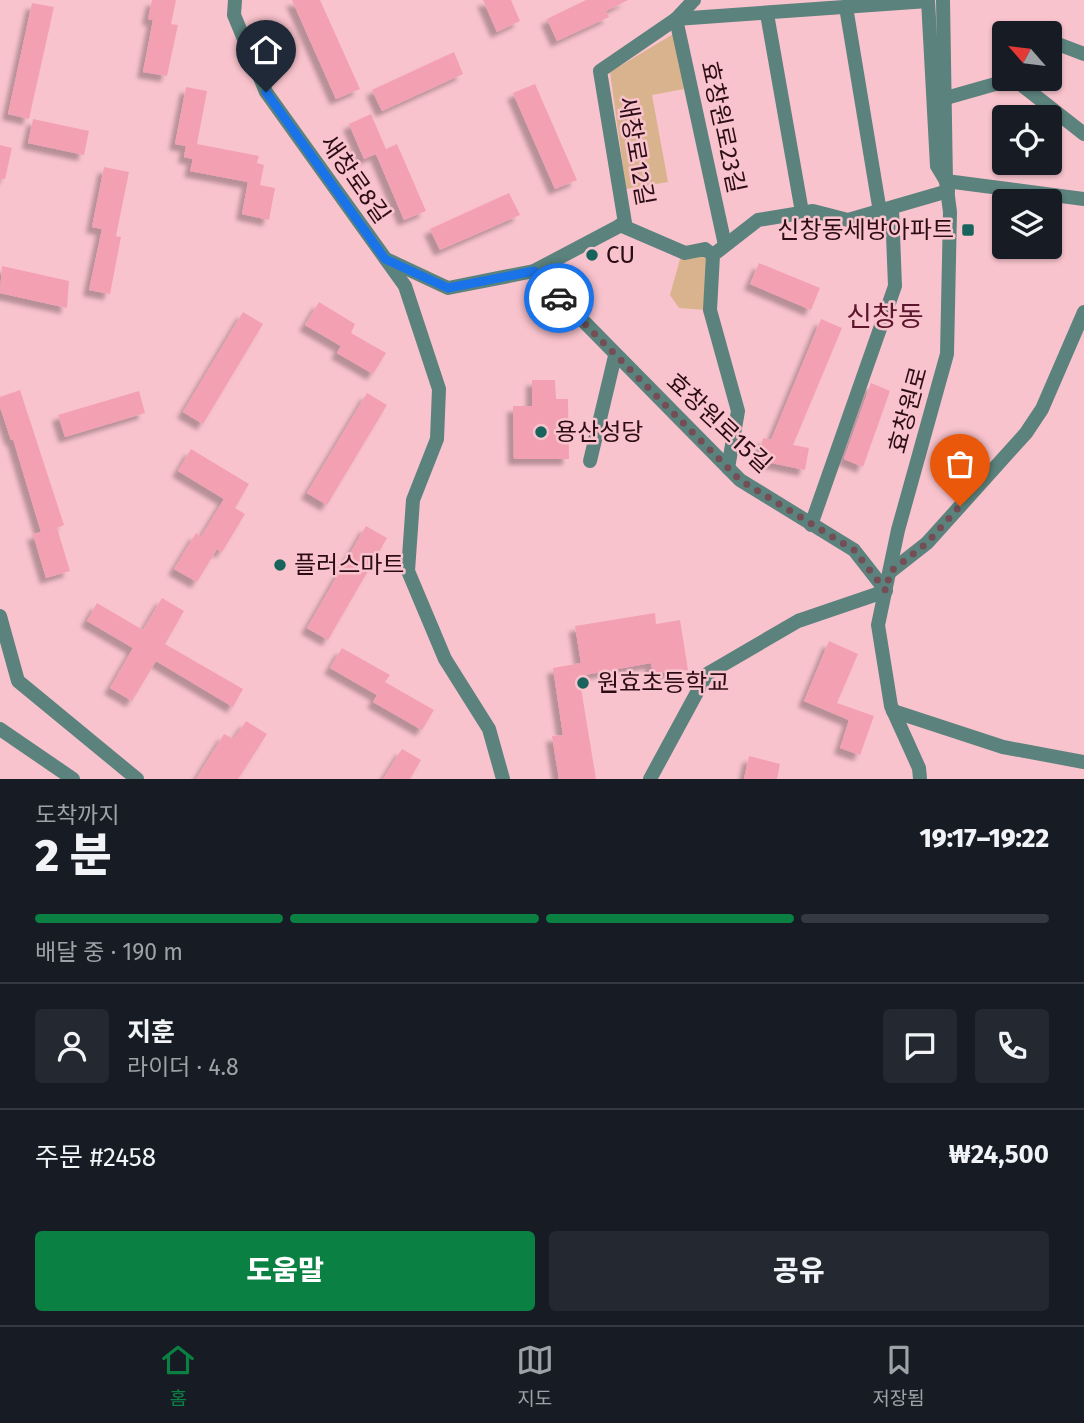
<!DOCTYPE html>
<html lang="ko">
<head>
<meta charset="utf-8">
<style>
  :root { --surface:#171b24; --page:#242831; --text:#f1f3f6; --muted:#9ea1a6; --line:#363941; --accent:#0b8043 }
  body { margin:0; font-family:"Fira Sans","Noto Sans KR",sans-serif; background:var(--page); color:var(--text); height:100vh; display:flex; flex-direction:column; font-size:26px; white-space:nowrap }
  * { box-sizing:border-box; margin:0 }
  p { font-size:23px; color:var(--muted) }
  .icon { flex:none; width:38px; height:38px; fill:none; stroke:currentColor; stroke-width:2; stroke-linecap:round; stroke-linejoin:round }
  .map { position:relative; height:779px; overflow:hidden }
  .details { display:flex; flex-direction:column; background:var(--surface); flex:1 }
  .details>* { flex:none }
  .needle { width:46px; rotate:298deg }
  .tools { position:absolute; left:992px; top:21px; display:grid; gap:14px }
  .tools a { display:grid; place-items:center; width:70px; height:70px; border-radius:7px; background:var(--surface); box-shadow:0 2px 5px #0004; font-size:35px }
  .pin { position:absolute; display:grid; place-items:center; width:60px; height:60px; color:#fff; margin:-72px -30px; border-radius:50% 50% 50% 0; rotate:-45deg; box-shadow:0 0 7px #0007 }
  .pin .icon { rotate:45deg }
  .courier { position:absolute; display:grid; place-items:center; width:70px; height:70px; margin:-35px; border:5px solid #1a73e8; border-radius:50%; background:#fff; color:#222; box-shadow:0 2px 9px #0007 }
  .head em { font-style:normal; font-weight:800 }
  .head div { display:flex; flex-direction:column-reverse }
  .head { display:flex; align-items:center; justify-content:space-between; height:119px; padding:0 35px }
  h1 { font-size:46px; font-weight:800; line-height:52px }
  .bar { display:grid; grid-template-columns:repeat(4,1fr); gap:10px 7px; align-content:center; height:84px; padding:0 35px }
  .bar i { height:9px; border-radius:5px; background:var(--line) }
  .bar .active { background:var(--accent) }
  .bar p { grid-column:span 4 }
  .line { display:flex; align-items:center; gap:18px; padding:0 35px; border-top:2px solid var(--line) }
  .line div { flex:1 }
  .round { display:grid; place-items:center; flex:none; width:74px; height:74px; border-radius:7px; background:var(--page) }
  .primary-button { display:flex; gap:14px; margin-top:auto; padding:14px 35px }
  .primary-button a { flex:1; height:80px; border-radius:7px; background:var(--accent); color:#fff; font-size:28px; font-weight:800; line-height:80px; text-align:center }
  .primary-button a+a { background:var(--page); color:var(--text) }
  .dock { display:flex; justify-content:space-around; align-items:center; height:98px; border-top:2px solid var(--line); background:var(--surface); font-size:19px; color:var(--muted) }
  .dock a { display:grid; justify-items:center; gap:4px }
  .dock .active { color:var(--accent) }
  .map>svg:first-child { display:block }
  .green { fill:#d9b38d }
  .building { fill:#f3a1b2; filter:url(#shadow) }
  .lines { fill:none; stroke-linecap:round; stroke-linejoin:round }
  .minor { stroke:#5b827d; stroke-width:14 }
  .tertiary { stroke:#5b827d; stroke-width:14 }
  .done { stroke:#744d55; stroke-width:7; stroke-dasharray:0 12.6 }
  .route { stroke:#1a73e8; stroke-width:9 }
  .poi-dot { fill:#18645d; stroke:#f9c3cd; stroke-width:2.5 }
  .labels { text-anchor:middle; stroke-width:5; stroke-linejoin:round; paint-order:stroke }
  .street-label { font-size:24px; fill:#2c0d15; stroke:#f9c3cd }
  .poi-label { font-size:24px; fill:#2c0d15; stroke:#f9c3cd; text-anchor:start }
  .quarter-label { font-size:28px; fill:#5d152c; stroke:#f9c3cd }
</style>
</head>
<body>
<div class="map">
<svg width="1084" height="779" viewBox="0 0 1084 779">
  <defs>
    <filter id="shadow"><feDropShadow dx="-6" dy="6" stdDeviation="2" flood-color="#0004"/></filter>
  </defs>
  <rect width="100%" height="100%" fill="#f9c3cd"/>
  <g class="green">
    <path d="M675,33l9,56 -32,6 16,87 -42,7 -16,-117z"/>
    <path d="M704,256l5,3 -3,51 -27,-2 -9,-13 10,-36z"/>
  </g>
  <g class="building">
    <path d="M152,0h24l-5,24 7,1 -11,51 -24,-4 10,-52 -5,-1z"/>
    <path d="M292,0h28l40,89 -24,10z"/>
    <path d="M483,0h28l9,21 -23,11z"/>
    <path d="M586,0h42l-22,11 3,6 -52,24 -10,-22z"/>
    <path d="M32,3l22,4 -25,112 -21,-5z"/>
    <path d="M454,52l9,22 -81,37 -10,-21z"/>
    <path d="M535,84l42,96 -22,9 -42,-96z"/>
    <path d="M186,87l21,4 -10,53 62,12 -2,7 7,2 -4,20 15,3 -6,32 -27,-6 6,-32 -58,-11 3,-12 -9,-2 2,-11 -11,-2z"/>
    <path d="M371,114l15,35 11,-5 29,67 -22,9 -28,-66 -12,5 -15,-35z"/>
    <path d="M33,119l56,12 -5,24 -56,-12z"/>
    <path d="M0,145l12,3 -7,31h-5z"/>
    <path d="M104,167l25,5 -13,64 5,1 -11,57 -21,-4 13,-61 -10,-2z"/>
    <path d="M509,193l11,22 -80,35 -10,-21z"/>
    <path d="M759,263l61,25 -9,22 -61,-26z"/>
    <path d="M2,266l67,15 -2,27 -67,-15z"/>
    <path d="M319,302l36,22 -4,9 35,20 -13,21 -36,-21 4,-7 -36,-21z"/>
    <path d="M243,312l20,12 -60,100 -20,-12z"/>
    <path d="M821,319l21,9 -49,117 16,3 -4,22 -47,-10 5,-22 8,2z"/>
    <path d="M532,380h23l1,19h12l1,60h-55l-1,-53h19z"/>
    <path d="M871,383l19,8 -27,76 -19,-8z"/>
    <path d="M20,390l44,135 -7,3 13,43 -24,7 -13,-44 8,-2 -28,-93 -2,1 -11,-33v-10z"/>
    <path d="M139,391l6,22 -80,24 -7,-22z"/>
    <path d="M367,393l20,12 -60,100 -20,-12z"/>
    <path d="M191,449l58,35 -14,24 10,6 -23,38 -5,-3 -20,33 -23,-13 22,-36 5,4 23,-38 -46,-28z"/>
    <path d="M366,526l21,12 -59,102 -21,-12z"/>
    <path d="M162,598l22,13 -19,33 78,45 -10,18 -77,-46 -24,40 -22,-13 23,-40 -46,-27 10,-18 46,27z"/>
    <path d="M655,613l1,11 24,-4 8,50 -35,4 -2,-11 -72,13 17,103h-37l-7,-43 11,-1 -10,-67 28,-5 -6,-37z"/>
    <path d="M829,641l29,13 -21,49 37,13 -14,39 -20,-7 9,-28 -45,-19z"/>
    <path d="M342,648l48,27 -5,7 49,28 -12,20 -49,-28 4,-7 -47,-27z"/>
    <path d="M246,721l21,13 -29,45h-42l28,-45 10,5z"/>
    <path d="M402,749l19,11 -11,19h-27z"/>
    <path d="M749,756l31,8 -3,15h-33z"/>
  </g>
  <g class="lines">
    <g class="minor">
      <path d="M235,0l-1,15 32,77 139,194 34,103 -2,50 -24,61 -5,71 37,88 44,70 14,50"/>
      <path d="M928,0l9,166 9,15"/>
      <path d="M846,7l34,205"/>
      <path d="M767,14l35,198"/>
      <path d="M1050,41l34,13"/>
      <path d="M1014,79l70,55"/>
      <path d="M946,98l67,-19"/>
      <path d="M620,225l65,28 20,-4 8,6"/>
      <path d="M725,245l-49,-226 252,-18"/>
      <path d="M386,259l62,29 86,-17 91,-48 -25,-152 76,-52 18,-19"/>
      <path d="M534,271l206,209 114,70 32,41 -88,30 -91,53 -57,105"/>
      <path d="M590,461l25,-105"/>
      <path d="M728,468l10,-57 -28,-101 3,-55 45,-35 55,-9 35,9 100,-29"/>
      <path d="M811,525l84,-239 -3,-77"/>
      <path d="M890,572l37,-29 99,-110 16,-24 42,-97"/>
      <path d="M0,616l18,65 119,98"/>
      <path d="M893,711l110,36 81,15"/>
      <path d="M0,729l73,50"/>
    </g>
    <g class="tertiary">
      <path d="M946,181l138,18"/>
      <path d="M920,779l-1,-11 -28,-62 -13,-81 20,-95 49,-176 3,-142 -4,-31 -3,-181"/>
    </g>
  </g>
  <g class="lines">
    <path class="done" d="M559,298l181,182 114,70 32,41 4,-19 37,-29 33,-37"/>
    <path class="route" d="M266,92l119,167 63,29 86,-17 25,27"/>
  </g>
  <g class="poi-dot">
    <rect x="961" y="223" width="14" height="14" rx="3.5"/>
    <circle cx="592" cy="255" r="7"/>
    <circle cx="541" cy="432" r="7"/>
    <circle cx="280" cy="565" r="7"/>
    <circle cx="583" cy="683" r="7"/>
  </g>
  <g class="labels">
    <g class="street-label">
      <text transform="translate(723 127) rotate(78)" y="8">효창원로23길</text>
      <text transform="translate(636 151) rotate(80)" y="8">새창로12길</text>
      <text transform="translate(355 179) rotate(55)" y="8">새창로8길</text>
      <text transform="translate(908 410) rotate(-75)" y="8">효창원로</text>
      <text transform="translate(719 423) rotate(43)" y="8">효창원로15길</text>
    </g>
    <g class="poi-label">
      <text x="954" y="238" text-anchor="end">신창동세방아파트</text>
      <text x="606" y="263">CU</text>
      <text x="555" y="440">용산성당</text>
      <text x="294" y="573">플러스마트</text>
      <text x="597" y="691">원효초등학교</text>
    </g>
    <g class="quarter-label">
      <text x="885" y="326">신창동</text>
    </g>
  </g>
</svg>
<div class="tools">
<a><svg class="needle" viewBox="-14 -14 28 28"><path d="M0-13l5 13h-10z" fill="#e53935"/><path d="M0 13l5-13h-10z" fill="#9ea1a6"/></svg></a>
<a><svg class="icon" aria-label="locate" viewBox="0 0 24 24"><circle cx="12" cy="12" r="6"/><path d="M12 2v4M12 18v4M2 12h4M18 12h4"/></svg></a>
<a><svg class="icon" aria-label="layers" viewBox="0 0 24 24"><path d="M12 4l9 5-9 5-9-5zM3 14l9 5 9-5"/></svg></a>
</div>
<div class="pin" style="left:960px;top:506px;background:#ea580c"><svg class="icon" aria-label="bag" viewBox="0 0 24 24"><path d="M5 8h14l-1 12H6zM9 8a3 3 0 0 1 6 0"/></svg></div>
<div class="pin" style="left:266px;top:92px;background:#1f2937"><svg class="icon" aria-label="home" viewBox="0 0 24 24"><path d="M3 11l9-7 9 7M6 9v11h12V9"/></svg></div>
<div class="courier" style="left:559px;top:298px"><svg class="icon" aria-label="car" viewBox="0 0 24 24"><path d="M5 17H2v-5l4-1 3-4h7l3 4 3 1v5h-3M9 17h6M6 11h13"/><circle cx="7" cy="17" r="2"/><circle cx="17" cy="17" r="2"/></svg></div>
</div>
<section class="details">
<div class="head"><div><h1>2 분</h1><p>도착까지</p></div><em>19:17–19:22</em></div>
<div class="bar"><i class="active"></i><i class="active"></i><i class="active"></i><i></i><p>배달 중 · 190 m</p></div>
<div class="line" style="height:126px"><a class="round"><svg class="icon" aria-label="person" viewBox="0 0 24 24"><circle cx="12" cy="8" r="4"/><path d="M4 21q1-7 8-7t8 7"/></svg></a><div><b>지훈</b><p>라이더 · 4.8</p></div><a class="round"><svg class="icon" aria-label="chat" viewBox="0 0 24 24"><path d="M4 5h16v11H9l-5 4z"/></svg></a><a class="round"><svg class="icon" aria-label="phone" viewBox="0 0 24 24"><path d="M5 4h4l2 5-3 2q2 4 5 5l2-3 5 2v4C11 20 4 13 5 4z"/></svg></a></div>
<div class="line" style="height:91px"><div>주문 #2458</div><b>₩24,500</b></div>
<div class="primary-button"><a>도움말</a><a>공유</a></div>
</section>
<nav class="dock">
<a class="active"><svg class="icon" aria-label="home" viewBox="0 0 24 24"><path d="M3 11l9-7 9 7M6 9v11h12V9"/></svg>홈</a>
<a><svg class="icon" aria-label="map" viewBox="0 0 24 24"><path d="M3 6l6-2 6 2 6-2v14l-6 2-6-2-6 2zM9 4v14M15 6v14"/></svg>지도</a>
<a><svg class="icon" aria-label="saved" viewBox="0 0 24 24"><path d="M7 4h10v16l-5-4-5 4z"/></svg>저장됨</a>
</nav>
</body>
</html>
